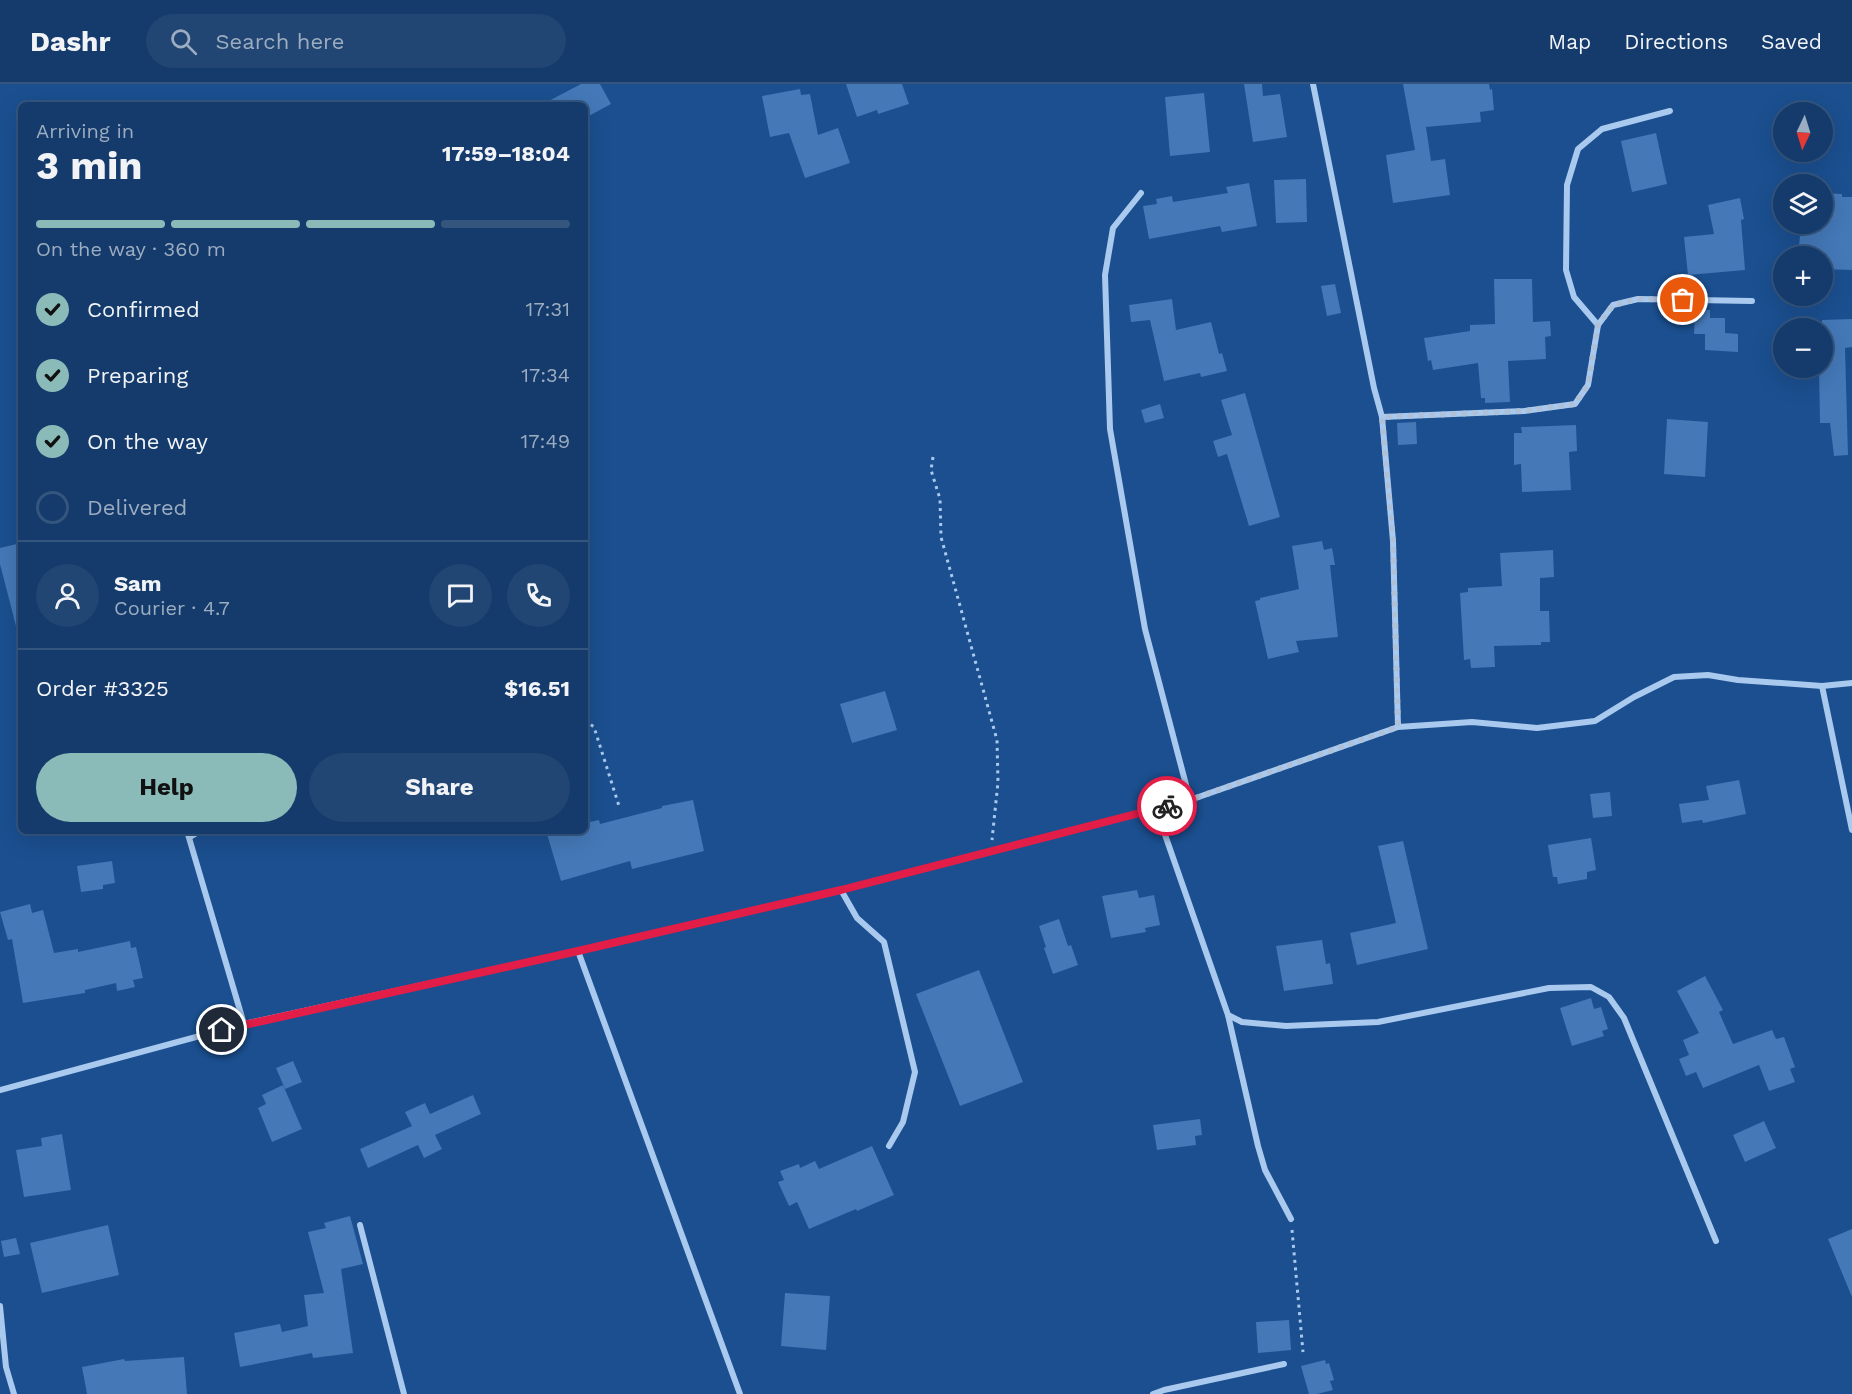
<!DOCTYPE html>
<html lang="en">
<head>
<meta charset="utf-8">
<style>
  :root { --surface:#143b6b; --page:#214673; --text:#f1f3f6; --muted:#9dadc1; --line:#33557e; --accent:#8bbbb9 }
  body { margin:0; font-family:"Work Sans",sans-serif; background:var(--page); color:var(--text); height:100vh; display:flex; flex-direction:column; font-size:22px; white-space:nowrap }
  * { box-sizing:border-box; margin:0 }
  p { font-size:20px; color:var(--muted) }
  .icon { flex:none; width:33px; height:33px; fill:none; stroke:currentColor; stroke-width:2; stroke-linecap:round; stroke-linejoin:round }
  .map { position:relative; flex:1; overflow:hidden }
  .sheet { position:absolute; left:18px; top:18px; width:570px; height:732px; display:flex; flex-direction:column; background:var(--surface); border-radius:9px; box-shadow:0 6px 24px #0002,0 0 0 2px var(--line) }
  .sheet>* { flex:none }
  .needle { width:39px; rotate:184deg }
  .controls { position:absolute; left:1773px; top:18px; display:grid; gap:12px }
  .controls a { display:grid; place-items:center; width:60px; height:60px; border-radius:50%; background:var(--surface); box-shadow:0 6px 24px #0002,0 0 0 2px var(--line); font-size:30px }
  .pin { position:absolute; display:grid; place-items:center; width:51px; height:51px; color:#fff; margin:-26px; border:3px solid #fff; border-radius:50%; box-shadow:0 2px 6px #0007 }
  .courier { position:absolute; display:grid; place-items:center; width:60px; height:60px; margin:-30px; border:4px solid #e11d48; border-radius:50%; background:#fff; color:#222; box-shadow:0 2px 8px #0007 }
  .summary em { font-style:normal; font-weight:700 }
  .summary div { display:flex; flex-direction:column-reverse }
  .summary { display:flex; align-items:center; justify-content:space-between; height:102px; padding:0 18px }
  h1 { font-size:39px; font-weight:700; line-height:45px }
  .bar { display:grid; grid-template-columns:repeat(4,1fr); gap:9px 6px; align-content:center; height:72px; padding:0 18px }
  .bar i { height:8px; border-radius:4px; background:var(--line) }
  .bar .selected { background:var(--accent) }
  .bar p { grid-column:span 4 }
  .line { display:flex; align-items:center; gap:15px; padding:0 18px; border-top:2px solid var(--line) }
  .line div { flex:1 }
  .round { display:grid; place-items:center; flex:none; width:63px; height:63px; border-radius:32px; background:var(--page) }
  ol { padding:0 18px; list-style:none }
  li { display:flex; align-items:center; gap:18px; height:66px }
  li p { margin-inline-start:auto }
  li .icon { padding:6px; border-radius:50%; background:var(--accent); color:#111; stroke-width:4 }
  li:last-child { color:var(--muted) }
  li i { width:33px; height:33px; border:3px solid var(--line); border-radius:50% }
  .button { display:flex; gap:12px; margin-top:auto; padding:12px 18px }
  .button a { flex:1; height:69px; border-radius:36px; background:var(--accent); color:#111; font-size:24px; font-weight:700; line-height:69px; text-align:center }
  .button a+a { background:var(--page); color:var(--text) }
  header { display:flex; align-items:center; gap:36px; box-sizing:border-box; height:84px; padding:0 30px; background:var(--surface); border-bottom:2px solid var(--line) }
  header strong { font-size:28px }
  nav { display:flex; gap:33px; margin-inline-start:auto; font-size:21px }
  .search { width:420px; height:54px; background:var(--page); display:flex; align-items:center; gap:15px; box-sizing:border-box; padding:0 21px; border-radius:33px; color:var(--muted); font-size:22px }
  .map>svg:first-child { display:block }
  .building { fill:#4478b7 }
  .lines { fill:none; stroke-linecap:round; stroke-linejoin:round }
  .path { stroke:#a9c9ee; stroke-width:3; stroke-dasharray:3 4.5; stroke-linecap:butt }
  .minor { stroke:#a9c9ee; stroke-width:6 }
  .done { stroke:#afc1d8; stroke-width:6; stroke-dasharray:0 10.8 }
  .route { stroke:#e11d48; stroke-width:8 }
</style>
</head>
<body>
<header>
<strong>Dashr</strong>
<div class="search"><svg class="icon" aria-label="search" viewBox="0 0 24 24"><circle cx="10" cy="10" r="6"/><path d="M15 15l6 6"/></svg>Search here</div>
<nav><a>Map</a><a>Directions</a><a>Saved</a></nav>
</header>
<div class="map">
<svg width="1852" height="1310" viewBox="0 0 1852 1310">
  <rect width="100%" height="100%" fill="#1b4f8f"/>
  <g class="building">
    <path d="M581,0h19l11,20 -26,14v-13h-44z"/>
    <path d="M846,0h56l7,20 -31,10 -1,-4 -20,7z"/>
    <path d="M1244,0h18l1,12 17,-2 7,43 -34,5z"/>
    <path d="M1403,0h86l1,6 2,-1 2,21 -14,2 1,10 -55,5 5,34 14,-2 5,36 -57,8 -7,-48 29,-5z"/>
    <path d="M800,5l1,6 9,-1 8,41 20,-7 12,35 -45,15 -16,-45 -19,4 -8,-41z"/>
    <path d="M1204,9l6,59 -40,4 -5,-59z"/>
    <path d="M1656,49l11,51 -35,8 -11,-51z"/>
    <path d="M1306,95l1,43 -31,1 -2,-43z"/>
    <path d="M1249,99l8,43 -35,6 -2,-6 -71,13 -6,-33 14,-2 -1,-5 16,-3 1,6 55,-9 -2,-6z"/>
    <path d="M1822,109l20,1v3h10v73l-30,-1v-13h-24l2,-20h3l1,-12h18z"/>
    <path d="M1740,114l4,21 -3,1 4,50 -57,5 -4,-38 30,-3 -6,-29z"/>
    <path d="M1494,195h38l1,43 17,-1 1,15 -6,1 1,22 -38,2 2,41 -25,1v-5h-4l-3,-35 -45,7 -2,-10 -3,1 -4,-23 46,-7v-6l25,-1z"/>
    <path d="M1335,200l6,29 -14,3 -6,-30z"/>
    <path d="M1172,215l4,31 35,-8 8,32 3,-1 5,18 -26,6 -1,-4 -36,8 -14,-61 -19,2 -2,-17z"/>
    <path d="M1695,226h15v8h15v15l13,1v18l-33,-2v-16h-11z"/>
    <path d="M1852,235v28l-7,1 3,107 -14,1 -4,-33h-10l-1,-55h3v-48z"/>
    <path d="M1245,309l35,124 -31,9 -22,-72 -9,3 -5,-16 19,-6 -11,-35z"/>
    <path d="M1160,320l4,14 -19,5 -4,-13z"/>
    <path d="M1667,335l41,3 -3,55 -41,-3z"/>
    <path d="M1416,338l1,22 -19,1 -1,-22z"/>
    <path d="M1576,341l1,26 -8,1 2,38 -49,2 -1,-28 -7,1v-32h8l-1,-6z"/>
    <path d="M1322,457l2,9 8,-2 3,17h-5l8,72 -42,4 3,11 -31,7 -13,-58 5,-1v-2l39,-9 -7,-43z"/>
    <path d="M21,459v82l-5,1 -16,-62v-16z"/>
    <path d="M1553,466l1,27 -14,1v33h9l1,31h-9v3l-47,1 1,21 -24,1 -1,-9 -6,1 -4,-67 8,-1v-4l34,-2 -2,-33z"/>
    <path d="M885,607l12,39 -45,13 -12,-39z"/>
    <path d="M1739,696l7,34 -43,9 -1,-3 -20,3 -3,-19 30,-4 -3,-14z"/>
    <path d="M1610,708l2,24 -19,2 -3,-24z"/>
    <path d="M693,716l11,51 -72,18 -2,-8 -69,20 -14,-47 11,-3h27v-8l14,-3 1,4 62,-16v-2z"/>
    <path d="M1591,754l5,32 -9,2v7l-29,5 -1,-7h-4l-5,-32z"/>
    <path d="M1403,757l25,108 -71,16 -7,-32 46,-10 -18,-77z"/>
    <path d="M112,777l3,22 -12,2v4l-22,3 -4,-26z"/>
    <path d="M1137,806l2,8 15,-3 6,30 -15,3 1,4 -35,6 -9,-42z"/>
    <path d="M30,820l2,9 11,-3 11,43 24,-4v3l52,-11 1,7 5,-1 7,31 -10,2 2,7 -18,4 -1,-8 -31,7v3l-62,10 -11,-64 -4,1 -8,-28z"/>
    <path d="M1059,835l9,27 3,-1 7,20 -25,9 -9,-26 2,-1 -7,-21z"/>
    <path d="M1322,856l4,24 4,-1 3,21 -49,7 -8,-45z"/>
    <path d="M979,886l44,112 -63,24 -44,-112z"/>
    <path d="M1705,892l18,34 -4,2 14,32 39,-14 4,9 8,-2 11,30 -5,2 5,13 -26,9 -10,-26 -56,23 -7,-16 -10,4 -7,-17 10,-4 -6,-15 16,-7 -22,-42z"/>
    <path d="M1591,914l3,11 7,-2 7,22 -6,2 2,5 -32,10 -12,-38z"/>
    <path d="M293,977l9,21 -17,7 -9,-21z"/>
    <path d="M283,1001l19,44 -30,13 -14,-34 8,-4 -4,-9z"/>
    <path d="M473,1011l8,19 -46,21 7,14 -18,9 -6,-13 -50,23 -8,-19 52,-23 -7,-14 20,-9 5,11z"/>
    <path d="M1200,1035l2,16 -7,1 1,9 -39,5 -4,-25z"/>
    <path d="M1764,1037l12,27 -31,14 -12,-27z"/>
    <path d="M62,1050l9,56 -47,7 -8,-47 26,-4 -1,-8z"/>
    <path d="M872,1062l22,49 -37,16 -1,-2 -47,20 -12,-27 -8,4 -11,-24 6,-2 -4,-9 19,-7 1,4 15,-7 4,8z"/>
    <path d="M350,1132l13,48 -22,5 12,84 -40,5 -1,-5 -72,14 -6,-34 46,-9 2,8 26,-6 -4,-31 20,-2 -16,-61 18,-4 -2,-5z"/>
    <path d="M108,1141l11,50 -77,18 -12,-50z"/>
    <path d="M1852,1145v68l-24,-58z"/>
    <path d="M16,1154l4,16 -16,3 -3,-16z"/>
    <path d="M785,1209l45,3 -4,54 -45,-4z"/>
    <path d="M1289,1236l2,30 -33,3 -2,-31z"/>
    <path d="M184,1273l3,37h-100l-5,-27 42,-8 1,2z"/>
    <path d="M1325,1276l1,4 3,-1 5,17 -4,1 3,9 -16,4h-8l-8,-28z"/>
  </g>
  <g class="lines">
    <g class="path">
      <path d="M933,373l-2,13 9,29 1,38 56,203 1,42 -6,58"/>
      <path d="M585,636l9,7 25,79"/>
      <path d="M1292,1146l11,122"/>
    </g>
    <g class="minor">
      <path d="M1141,109l-28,35 -8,47 5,154 35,200 45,171"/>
      <path d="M1598,241l-24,-28 -8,-27 1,-85 11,-36 24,-20 68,-18"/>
      <path d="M1382,333l142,-6 51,-7 13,-19 10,-60 15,-20 25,-6 114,2"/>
      <path d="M1822,602l30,144"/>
      <path d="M1398,643l74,-5 65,6 58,-7 39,-24 40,-20 34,-2 30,5 84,6 30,-3"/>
      <path d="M1156,725l72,206 14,7 44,4 92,-4 171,-34 42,-1 18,10 15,21 92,223"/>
      <path d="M187,747l57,193"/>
      <path d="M190,753l10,-6"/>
      <path d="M841,806l16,28 27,24 31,130 -12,50 -14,24"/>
      <path d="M578,867l162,443"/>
      <path d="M1228,931l30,131 7,24 26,49"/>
      <path d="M0,1006l244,-66 334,-73 263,-61 349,-90 208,-73 -5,-186 -11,-124 -8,-29 -61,-304"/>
      <path d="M360,1141l44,169"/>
      <path d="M0,1222l6,61 8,27"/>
      <path d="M1153,1310l11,-4 120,-26"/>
    </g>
  </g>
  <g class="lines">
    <path class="done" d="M1167,722l23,-6 208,-73 -5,-186 -11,-124 142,-6 51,-7 13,-19 10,-60 15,-20 25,-6 45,1"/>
    <path class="route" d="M222,946l356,-79 263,-61 326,-84"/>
  </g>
</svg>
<div class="controls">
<a><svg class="needle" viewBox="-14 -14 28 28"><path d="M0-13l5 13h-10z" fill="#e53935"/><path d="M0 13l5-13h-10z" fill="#9dadc1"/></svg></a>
<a><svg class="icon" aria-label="layers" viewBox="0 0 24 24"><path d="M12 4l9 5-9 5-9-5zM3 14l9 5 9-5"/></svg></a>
<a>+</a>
<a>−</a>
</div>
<div class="pin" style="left:1683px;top:216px;background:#ea580c"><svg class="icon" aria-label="bag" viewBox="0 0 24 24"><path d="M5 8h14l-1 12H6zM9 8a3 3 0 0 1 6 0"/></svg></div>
<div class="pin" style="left:222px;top:946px;background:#1f2937"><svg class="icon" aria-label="home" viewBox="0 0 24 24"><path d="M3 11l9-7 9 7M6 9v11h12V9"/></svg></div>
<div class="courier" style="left:1167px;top:722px"><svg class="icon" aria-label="bike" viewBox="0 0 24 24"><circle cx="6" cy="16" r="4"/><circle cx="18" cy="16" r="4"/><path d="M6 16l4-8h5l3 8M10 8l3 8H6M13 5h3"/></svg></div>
<section class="sheet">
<div class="summary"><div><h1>3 min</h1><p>Arriving in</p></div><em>17:59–18:04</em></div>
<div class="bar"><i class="selected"></i><i class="selected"></i><i class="selected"></i><i></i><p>On the way · 360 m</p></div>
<ol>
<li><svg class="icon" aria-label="check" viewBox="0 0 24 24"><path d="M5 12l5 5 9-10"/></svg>Confirmed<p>17:31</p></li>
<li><svg class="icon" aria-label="check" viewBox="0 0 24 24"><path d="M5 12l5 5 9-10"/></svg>Preparing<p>17:34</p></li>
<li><svg class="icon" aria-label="check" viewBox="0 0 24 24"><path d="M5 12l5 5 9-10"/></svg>On the way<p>17:49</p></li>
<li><i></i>Delivered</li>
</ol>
<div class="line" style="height:108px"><a class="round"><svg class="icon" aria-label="person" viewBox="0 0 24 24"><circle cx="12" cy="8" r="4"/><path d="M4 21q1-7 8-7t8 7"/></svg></a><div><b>Sam</b><p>Courier · 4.7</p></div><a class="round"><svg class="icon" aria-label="chat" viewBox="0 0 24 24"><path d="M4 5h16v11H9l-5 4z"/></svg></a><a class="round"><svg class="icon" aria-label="phone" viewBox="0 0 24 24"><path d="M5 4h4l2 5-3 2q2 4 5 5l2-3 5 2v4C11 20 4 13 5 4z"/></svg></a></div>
<div class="line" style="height:78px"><div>Order #3325</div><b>$16.51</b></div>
<div class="button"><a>Help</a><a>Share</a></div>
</section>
</div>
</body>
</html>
